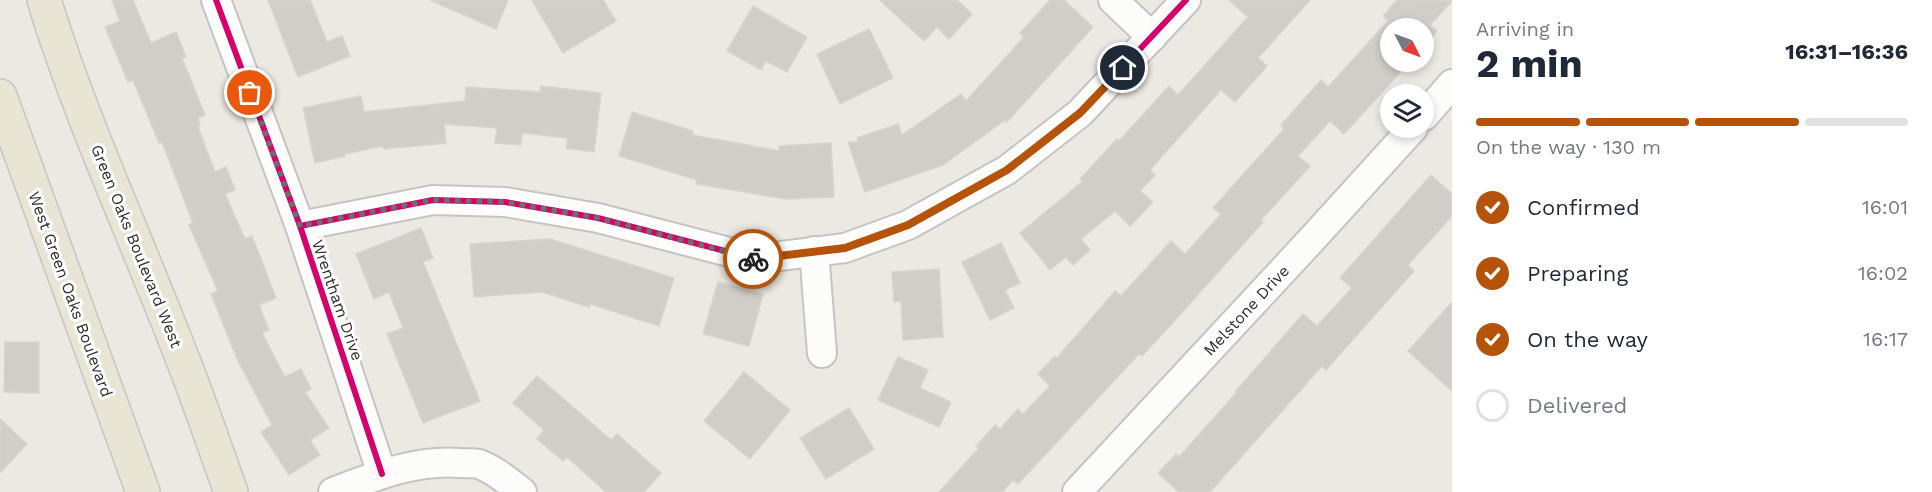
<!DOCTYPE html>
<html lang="en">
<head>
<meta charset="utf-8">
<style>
  :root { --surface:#fff; --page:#f6f6f7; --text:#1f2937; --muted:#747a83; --line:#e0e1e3; --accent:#b45309 }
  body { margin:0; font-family:"Work Sans",sans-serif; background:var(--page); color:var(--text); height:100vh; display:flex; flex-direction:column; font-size:22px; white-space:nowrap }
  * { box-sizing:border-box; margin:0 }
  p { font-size:20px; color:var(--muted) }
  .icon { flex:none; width:33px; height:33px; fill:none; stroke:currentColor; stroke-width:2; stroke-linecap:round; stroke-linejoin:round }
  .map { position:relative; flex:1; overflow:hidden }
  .side { display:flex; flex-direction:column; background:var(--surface); width:480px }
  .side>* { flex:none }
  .needle { width:39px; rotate:132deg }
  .buttons { position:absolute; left:1380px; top:18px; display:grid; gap:12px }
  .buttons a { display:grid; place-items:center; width:54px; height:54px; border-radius:50%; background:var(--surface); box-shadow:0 3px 9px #0003; font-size:30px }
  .pin { position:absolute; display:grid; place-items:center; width:51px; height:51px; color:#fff; margin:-26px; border:3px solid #fff; border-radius:50%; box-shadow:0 2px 6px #0007 }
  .courier { position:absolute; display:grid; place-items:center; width:60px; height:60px; margin:-30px; border:4px solid #b45309; border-radius:50%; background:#fff; color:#222; box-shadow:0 2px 8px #0007 }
  .summary em { font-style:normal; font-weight:700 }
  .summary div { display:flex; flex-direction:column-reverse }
  .summary { display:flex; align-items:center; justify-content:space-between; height:102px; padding:0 24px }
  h1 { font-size:39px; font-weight:700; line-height:45px }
  .bar { display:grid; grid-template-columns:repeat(4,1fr); gap:9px 6px; align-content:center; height:72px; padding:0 24px }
  .bar i { height:8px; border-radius:4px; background:var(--line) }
  .bar .selected { background:var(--accent) }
  .bar p { grid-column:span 4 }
  ol { padding:0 24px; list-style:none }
  li { display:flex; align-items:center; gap:18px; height:66px }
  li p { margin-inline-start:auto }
  li .icon { padding:6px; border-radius:50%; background:var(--accent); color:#fff; stroke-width:4 }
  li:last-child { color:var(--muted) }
  li i { width:33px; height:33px; border:3px solid var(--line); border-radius:50% }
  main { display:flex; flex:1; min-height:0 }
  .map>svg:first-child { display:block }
  .building { fill:#d1cec9; stroke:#d7d4ce; stroke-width:1.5 }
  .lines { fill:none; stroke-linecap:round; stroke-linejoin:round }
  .minor-casing { stroke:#c5c4c4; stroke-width:32 }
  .major-casing { stroke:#c6c5c3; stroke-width:36 }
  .minor { stroke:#fcfcfb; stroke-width:28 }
  .major { stroke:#e9e5d4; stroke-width:33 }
  .cycleway-casing { stroke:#fff; stroke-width:10 }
  .cycleway { stroke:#d6006c; stroke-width:6 }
  .done { stroke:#706e6c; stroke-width:6; stroke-dasharray:0 10.8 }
  .route { stroke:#b45309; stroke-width:8 }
  .labels { text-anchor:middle; stroke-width:6; stroke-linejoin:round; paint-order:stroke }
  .street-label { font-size:16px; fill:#2d2d2d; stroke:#fff }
</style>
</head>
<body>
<main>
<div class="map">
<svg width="1452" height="492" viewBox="0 0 1452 492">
  <rect width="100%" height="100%" fill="#ece8e2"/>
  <g class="building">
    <path d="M112,0h21l18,43 25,-11 10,25 -4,1 23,57 -7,3 2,8 -2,1 17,45 11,-5 9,23 -10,4 20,45 7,-3 24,62 -17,7 10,25 -7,3 23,44 16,-8 10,20 -6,3 24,36 -19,12 10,15 -31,20 -28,-43 11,-7 -35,-66 -26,-65 7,-3 -29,-66 4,-2 -31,-81 -3,1 -26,-63 -5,2 -23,-55 15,-6z"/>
    <path d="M268,0h42l17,42 15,-6 8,20 -52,21z"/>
    <path d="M430,0h78l-12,29z"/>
    <path d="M532,0h71l13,21 -53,32z"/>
    <path d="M880,0h77l15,14 -23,25 -12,-12 -13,14z"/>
    <path d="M1050,0h14l29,27 -86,95 -2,-2 -62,45 -78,27 -17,-50h10l-1,-4 41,-14 4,11 59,-41 5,7 58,-64 -4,-4z"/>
    <path d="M1229,0h81l-52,58 9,8 -32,36 -14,-12 -71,80 5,5 -15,16 13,11 -23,24 -15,-15 -34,28 9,11 -17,15 -7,-8 -16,13 -30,-37 63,-52 -3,-2 37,-40 2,2 50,-55 9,9 70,-78z"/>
    <path d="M1397,0l55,1 -22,24 7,6 -13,15v-18h-34v34h20l-66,72 -14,-13 -32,35 12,10 -49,54 2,2 -94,105 -27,29 -3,-2 -121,130 -5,-4 -11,12h-63l40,-44 -3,-2 19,-21 5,4 18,-20 5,5 27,-28 -12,-12 17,-18 2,2 58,-67 6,5 50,-55 14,13 36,-40 -8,-6 71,-79 -3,-4 40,-45 7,7 60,-66 -5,-5z"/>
    <path d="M753,6l54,31 -20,35 -21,-11 -5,9 -34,-19z"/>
    <path d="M869,29l24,49 -53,26 -23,-50z"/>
    <path d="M541,86l60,7 -7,59 -28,-4 2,-10 -46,-5 -1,12 -26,-2 2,-15 -53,-4 2,19 -62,6 -1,-3 -38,8v2l-30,7 -12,-55 58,-12 3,16 101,-11 1,-14 74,5z"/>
    <path d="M632,112l61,19 -1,4 61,11 -3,2 9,-1 20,4v-5l52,-3 3,54 -48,2 -90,-15 1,-4 -78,-24z"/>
    <path d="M1431,175l21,19v22l-44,49 6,6 -88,99 -4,-4 -112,126h-31l-21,-19 18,-19 3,3 58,-65 -1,-1 67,-77 14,12 35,-38 -12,-10z"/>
    <path d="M421,228l12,30 -10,4 57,139 -57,22 -36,-89 16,-6 -14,-36 -15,7 -18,-45z"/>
    <path d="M550,239l124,39 -15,48 -69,-22 -1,3 -47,-15 -68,5 -4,-53z"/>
    <path d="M1001,243l19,40 -15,7 9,18 -24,12 -28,-58z"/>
    <path d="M939,269l4,68 -40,3 -2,-39 -7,1 -2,-30z"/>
    <path d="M718,282l45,12 -14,52 -46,-12z"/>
    <path d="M1452,302v89l-44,-40z"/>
    <path d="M5,342h34v51l-35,-1z"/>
    <path d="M898,357l30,13 -8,18 31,14 -12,25 -61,-27z"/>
    <path d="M744,372l46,38 -40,49 -46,-38z"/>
    <path d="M537,376l74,64 6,-6 44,39 -17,19h-38l-39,-35 -4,4 -26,-22 7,-9 -31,-27z"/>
    <path d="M849,408l25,41 -48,30 -26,-41z"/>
    <path d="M0,419l27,25 -27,29z"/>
  </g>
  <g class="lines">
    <g class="minor-casing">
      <g id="minor">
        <path d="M216,0l84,226 82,248"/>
        <path d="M1113,0l39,37"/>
        <path d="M1424,116l28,-32"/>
        <path d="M300,226l133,-26 72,2 93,16 158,41 89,-11 63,-23 99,-55 73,-57 106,-113"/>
        <path d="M814,251l8,102"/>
        <path d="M333,492c40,-15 83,-33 127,-29 6,0 13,0 19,1 16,6 30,18 43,28"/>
        <path d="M1077,492l237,-255 99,-109"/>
      </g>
    </g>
    <g class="major-casing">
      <g id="major">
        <path d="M44,0c38,123 93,240 139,360 17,43 32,88 48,132"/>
        <path d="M0,96l143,396"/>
      </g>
    </g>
    <use href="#minor" class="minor"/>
    <use href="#major" class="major"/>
    <g class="cycleway-casing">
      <g id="cycleway">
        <path d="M216,0l84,226 82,248"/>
        <path d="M300,226l133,-26 72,2 93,16 158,41 89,-11 63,-23 99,-55 73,-57 106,-113"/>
      </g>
    </g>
    <use href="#cycleway" class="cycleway"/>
  </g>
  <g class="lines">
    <path class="done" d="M250,93l50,133 133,-26 71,2 94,16 155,41"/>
    <path class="route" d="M753,259l92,-11 63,-23 99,-55 73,-57 43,-45"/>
  </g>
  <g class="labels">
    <g class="street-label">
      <text transform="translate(137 246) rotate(68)" y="6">Green Oaks Boulevard West</text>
      <text transform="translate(71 294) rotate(70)" y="6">West Green Oaks Boulevard</text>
      <text transform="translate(338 300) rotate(71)" y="6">Wrentham Drive</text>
      <text transform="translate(1246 310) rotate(-47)" y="6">Melstone Drive</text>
    </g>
  </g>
</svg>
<div class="buttons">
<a><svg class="needle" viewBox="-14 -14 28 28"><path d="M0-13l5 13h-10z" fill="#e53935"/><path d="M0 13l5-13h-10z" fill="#747a83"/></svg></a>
<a><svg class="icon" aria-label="layers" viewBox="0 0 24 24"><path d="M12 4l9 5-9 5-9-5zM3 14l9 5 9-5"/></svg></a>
</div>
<div class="pin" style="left:250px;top:93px;background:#ea580c"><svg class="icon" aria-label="bag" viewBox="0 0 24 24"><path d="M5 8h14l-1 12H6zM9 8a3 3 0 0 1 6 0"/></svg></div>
<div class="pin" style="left:1123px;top:68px;background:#1f2937"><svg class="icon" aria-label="home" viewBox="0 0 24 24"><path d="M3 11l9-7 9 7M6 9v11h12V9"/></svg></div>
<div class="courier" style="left:753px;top:259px"><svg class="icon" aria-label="bike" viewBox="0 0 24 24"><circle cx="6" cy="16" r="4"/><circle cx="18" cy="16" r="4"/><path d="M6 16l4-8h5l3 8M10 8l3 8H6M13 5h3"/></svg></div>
</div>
<section class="side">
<div class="summary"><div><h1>2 min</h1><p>Arriving in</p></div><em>16:31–16:36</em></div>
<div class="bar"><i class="selected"></i><i class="selected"></i><i class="selected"></i><i></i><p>On the way · 130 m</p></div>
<ol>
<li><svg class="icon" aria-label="check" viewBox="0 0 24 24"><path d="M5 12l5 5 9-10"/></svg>Confirmed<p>16:01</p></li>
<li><svg class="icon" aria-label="check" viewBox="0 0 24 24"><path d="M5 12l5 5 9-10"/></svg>Preparing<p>16:02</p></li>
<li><svg class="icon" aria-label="check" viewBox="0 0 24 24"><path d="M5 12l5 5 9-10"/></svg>On the way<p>16:17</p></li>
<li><i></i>Delivered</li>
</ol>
</section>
</main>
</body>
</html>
